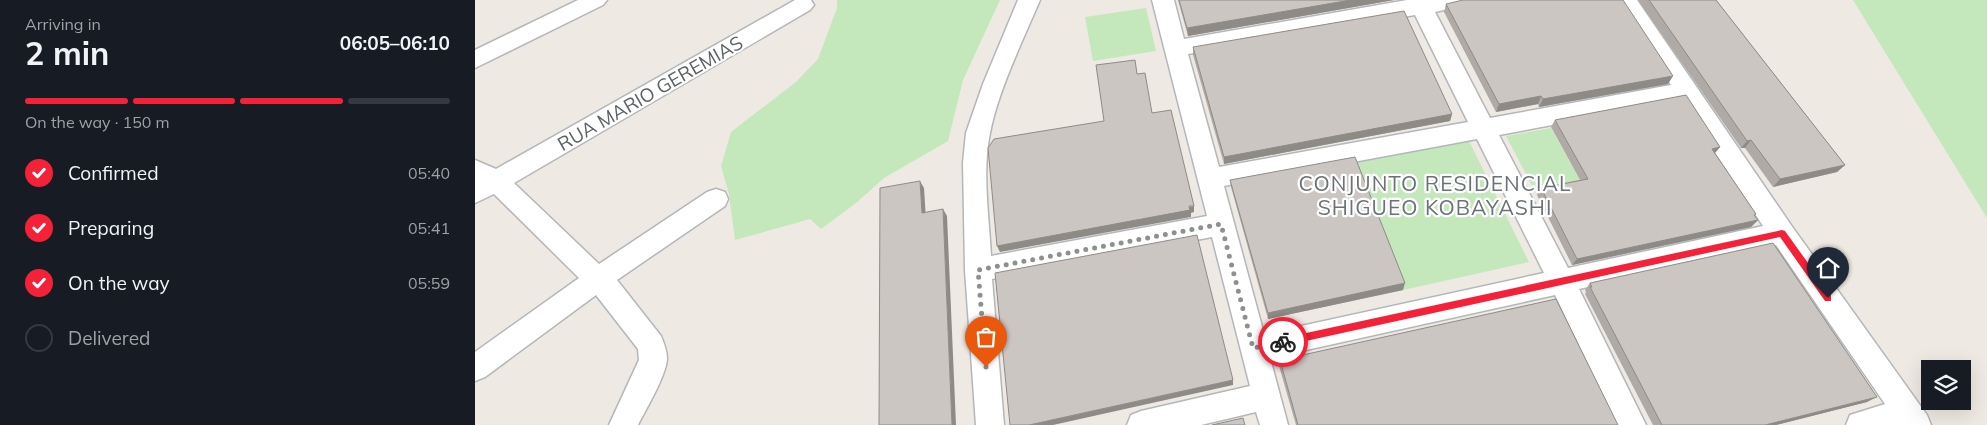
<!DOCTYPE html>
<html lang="en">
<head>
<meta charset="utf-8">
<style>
  :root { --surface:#171b24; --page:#242831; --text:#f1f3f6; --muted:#9ea1a6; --line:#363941; --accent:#f42239 }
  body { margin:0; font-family:Mulish,sans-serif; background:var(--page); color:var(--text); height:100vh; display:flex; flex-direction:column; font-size:19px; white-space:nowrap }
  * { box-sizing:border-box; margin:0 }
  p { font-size:16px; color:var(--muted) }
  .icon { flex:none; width:28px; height:28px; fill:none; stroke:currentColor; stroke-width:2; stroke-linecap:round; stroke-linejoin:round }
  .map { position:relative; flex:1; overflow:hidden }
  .side { display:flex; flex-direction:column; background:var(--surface); width:475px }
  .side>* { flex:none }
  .controls { position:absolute; left:1446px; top:360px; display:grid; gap:10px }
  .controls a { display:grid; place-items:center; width:50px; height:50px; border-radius:0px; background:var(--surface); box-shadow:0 5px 20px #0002; font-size:25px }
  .pin { position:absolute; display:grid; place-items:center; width:42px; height:42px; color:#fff; margin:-51px -21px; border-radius:50% 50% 50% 0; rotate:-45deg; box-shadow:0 0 5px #0007 }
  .pin .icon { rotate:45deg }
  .courier { position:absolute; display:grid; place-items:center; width:50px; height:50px; margin:-25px; border:4px solid #f42239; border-radius:50%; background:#fff; color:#222; box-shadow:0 1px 6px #0007 }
  .head em { font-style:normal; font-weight:700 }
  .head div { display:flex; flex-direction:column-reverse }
  .head { display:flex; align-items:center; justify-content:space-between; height:85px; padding:0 25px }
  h1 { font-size:32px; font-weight:700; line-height:38px }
  .bar { display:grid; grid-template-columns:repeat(4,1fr); gap:8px 5px; align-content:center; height:60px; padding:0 25px }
  .bar i { height:6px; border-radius:4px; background:var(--line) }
  .bar .active { background:var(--accent) }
  .bar p { grid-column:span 4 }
  ol { padding:0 25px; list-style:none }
  li { display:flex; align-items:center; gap:15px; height:55px }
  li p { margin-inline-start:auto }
  li .icon { padding:5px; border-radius:50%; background:var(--accent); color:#fff; stroke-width:4 }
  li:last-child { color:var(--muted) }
  li i { width:28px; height:28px; border:2px solid var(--line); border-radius:50% }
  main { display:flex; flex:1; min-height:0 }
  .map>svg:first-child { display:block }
  .green { fill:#c4e8bc }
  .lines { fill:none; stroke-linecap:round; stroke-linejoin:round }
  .minor-casing { stroke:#b3b7ba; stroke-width:3 }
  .minor { fill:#fff; fill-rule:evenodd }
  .wall { fill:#afaaa6 }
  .shaded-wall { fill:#8e8b87 }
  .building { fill:#cbc6c1; stroke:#8e8b87 }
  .route { fill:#f42239 }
  .done { stroke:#8e9090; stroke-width:5; stroke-dasharray:0 9 }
  .labels { text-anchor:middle; stroke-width:4.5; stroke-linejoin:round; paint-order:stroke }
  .street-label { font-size:19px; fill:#5a6064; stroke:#fff }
  .quarter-label { font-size:21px; letter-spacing:1px; fill:#6b7276; stroke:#fff }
</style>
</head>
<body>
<main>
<section class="side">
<div class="head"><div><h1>2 min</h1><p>Arriving in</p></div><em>06:05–06:10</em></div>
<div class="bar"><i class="active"></i><i class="active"></i><i class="active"></i><i></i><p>On the way · 150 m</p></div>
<ol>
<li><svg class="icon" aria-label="check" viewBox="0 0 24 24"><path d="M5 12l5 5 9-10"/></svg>Confirmed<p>05:40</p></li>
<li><svg class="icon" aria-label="check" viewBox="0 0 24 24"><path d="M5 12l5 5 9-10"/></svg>Preparing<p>05:41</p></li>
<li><svg class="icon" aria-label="check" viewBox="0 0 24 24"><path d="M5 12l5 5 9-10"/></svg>On the way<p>05:59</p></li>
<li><i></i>Delivered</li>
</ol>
</section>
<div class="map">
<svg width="1512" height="425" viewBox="0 0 1512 425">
  <rect width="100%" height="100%" fill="#eee9e2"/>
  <g class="green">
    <path d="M362,0h163l-37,80 -15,61 -64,37 -28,25 -35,26 -11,-10 -75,21 -6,-46 -8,-28 10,-34 65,-50 22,-23 19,-51z"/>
    <path d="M1378,0h134v218z"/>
    <path d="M671,8l10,43 -63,10 -8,-44z"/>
    <path d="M1076,128l32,58 -46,9 -31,-59z"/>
    <path d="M993,139l61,123 -126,28 -50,-128z"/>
  </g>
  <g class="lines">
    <g class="minor-casing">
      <g id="minor">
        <path d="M103,0h29l-4,5 -128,63v-18z"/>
        <path d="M320,0h16l3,5 -4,5 -296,173 85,81 108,-72 9,-3 9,3 3,7 -3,7 -108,74 44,56c3,7 6,15 6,23 -1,17 -21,50 -29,66h-29l30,-65 -1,-11 -42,-54 -111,82 -10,4v-29l104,-74 -85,-84 -19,9v-43l21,9z"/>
        <path d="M543,0h22c-17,40 -42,91 -50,133 -8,38 -1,84 1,123l216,-40 -55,-216h22l10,39 223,-39h63l-4,5 -31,7 55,106 181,-33 -56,-85h22l154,225 136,190 4,10h-85l4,-10 35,-11 -109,-159 -197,44 67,136h-29l-62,-130 -285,63 18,67h-28l-4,-13 -55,13h-74l4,-10 10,-4 109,-25 -38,-149 -220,42 12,146h-28l-11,-155 -2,-107 3,-30 17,-49zM940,15l53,107 -249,45 -31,-113zM1206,101l82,125 -195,42 -69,-133zM1002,139l67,134 -280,61 -40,-148z"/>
      </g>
    </g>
    <use href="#minor" class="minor"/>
  </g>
  <g class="wall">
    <path d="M703,0h216l-206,36z"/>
    <path d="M1163,0h78l129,165 -8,7 -64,15 -28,-39h-4z"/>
    <path d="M971,4l222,80 -129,23 -1,-3 -42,8 -52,-100z"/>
    <path d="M718,47l259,67 -2,7 -226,43 -31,-109z"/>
    <path d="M1080,120l165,27 -5,6 41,61 -2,1 4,5 -7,7 -179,38 -35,-70 4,-7 39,-8 -29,-53z"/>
    <path d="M755,180l173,110 -135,29 -37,-132z"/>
    <path d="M1115,283l277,119 -91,23h-123l-68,-131 1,-2 -1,-2z"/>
    <path d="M805,360l338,65h-322l-17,-59z"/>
  </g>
  <g class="shaded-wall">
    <path d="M876,0h43l-206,36 -1,-8z"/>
    <path d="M1198,76l-5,8 -129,23 4,-8z"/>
    <path d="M1066,96l-3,8 -42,8 3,-8z"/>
    <path d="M977,114l-2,7 -226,43v-7z"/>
    <path d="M1276,140l-6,8h-4l6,-7z"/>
    <path d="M1245,147l-6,7 -2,-5z"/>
    <path d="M1370,165l-8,7 -64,15 7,-8z"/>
    <path d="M445,181l4,7 2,32 -4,-7z"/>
    <path d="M719,206v6l-3,1v4l-191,35 -3,-6z"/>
    <path d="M468,209l4,7 9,209h-4z"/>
    <path d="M1283,220l-7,7 -179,38 5,-6z"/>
    <path d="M930,283l-2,7 -135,29v-6z"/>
    <path d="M758,380v5l-180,40h-24z"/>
    <path d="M1402,397l-10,5 -91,23h-11z"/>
  </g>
  <g class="building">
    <path d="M704,0h172l-164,28z"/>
    <path d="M988,0h160l50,76 -130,23 -2,-3 -42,8 -53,-100z"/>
    <path d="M1174,0h67l129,165 -65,14 -29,-39 -4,1z"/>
    <path d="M929,11l48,103 -228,43 -31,-110z"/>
    <path d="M660,60l2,14 8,-1 7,40 19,-3 23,96h-5l1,4 -193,36 -9,-98 6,-9 110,-18 -8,-56z"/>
    <path d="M1211,95l34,52 -8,2 44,65 -2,1 4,5 -181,39 -36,-71 47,-9 -33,-59z"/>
    <path d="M880,157l50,126 -137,30 -38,-133z"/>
    <path d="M445,181l2,32 21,-4 9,216h-73l1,-237z"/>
    <path d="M722,235l36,145 -204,45h-19l-15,-152z"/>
    <path d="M1298,243l104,154 -112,28h-103l-72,-138h2l-2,-4z"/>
    <path d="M1081,299l62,126h-320l-18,-65z"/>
    <path d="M768,418l2,7h-33z"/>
  </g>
  <path class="route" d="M1307,230l3,1 46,64v6h-6l-45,-64 -497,109 -4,-4 4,-4z"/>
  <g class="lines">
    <path class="done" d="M511,367l-8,-97 243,-46 32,124 30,-6"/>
  </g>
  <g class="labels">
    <g class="street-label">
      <text transform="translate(175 93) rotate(-30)" y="7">RUA MARIO GEREMIAS</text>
    </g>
    <g class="quarter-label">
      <text x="960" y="191">CONJUNTO RESIDENCIAL<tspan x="960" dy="24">SHIGUEO KOBAYASHI</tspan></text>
    </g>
  </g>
</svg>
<div class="controls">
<a><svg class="icon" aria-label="layers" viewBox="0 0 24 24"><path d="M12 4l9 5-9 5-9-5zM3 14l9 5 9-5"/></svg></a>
</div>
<div class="pin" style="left:511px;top:367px;background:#ea580c"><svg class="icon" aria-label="bag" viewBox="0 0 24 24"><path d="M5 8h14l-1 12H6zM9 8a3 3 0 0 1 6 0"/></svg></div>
<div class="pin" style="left:1353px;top:298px;background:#1f2937"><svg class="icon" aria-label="home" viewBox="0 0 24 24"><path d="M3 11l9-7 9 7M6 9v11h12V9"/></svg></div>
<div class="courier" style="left:808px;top:342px"><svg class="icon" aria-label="bike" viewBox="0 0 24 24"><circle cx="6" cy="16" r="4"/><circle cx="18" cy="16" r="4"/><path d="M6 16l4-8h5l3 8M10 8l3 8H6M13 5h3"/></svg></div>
</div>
</main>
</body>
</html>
